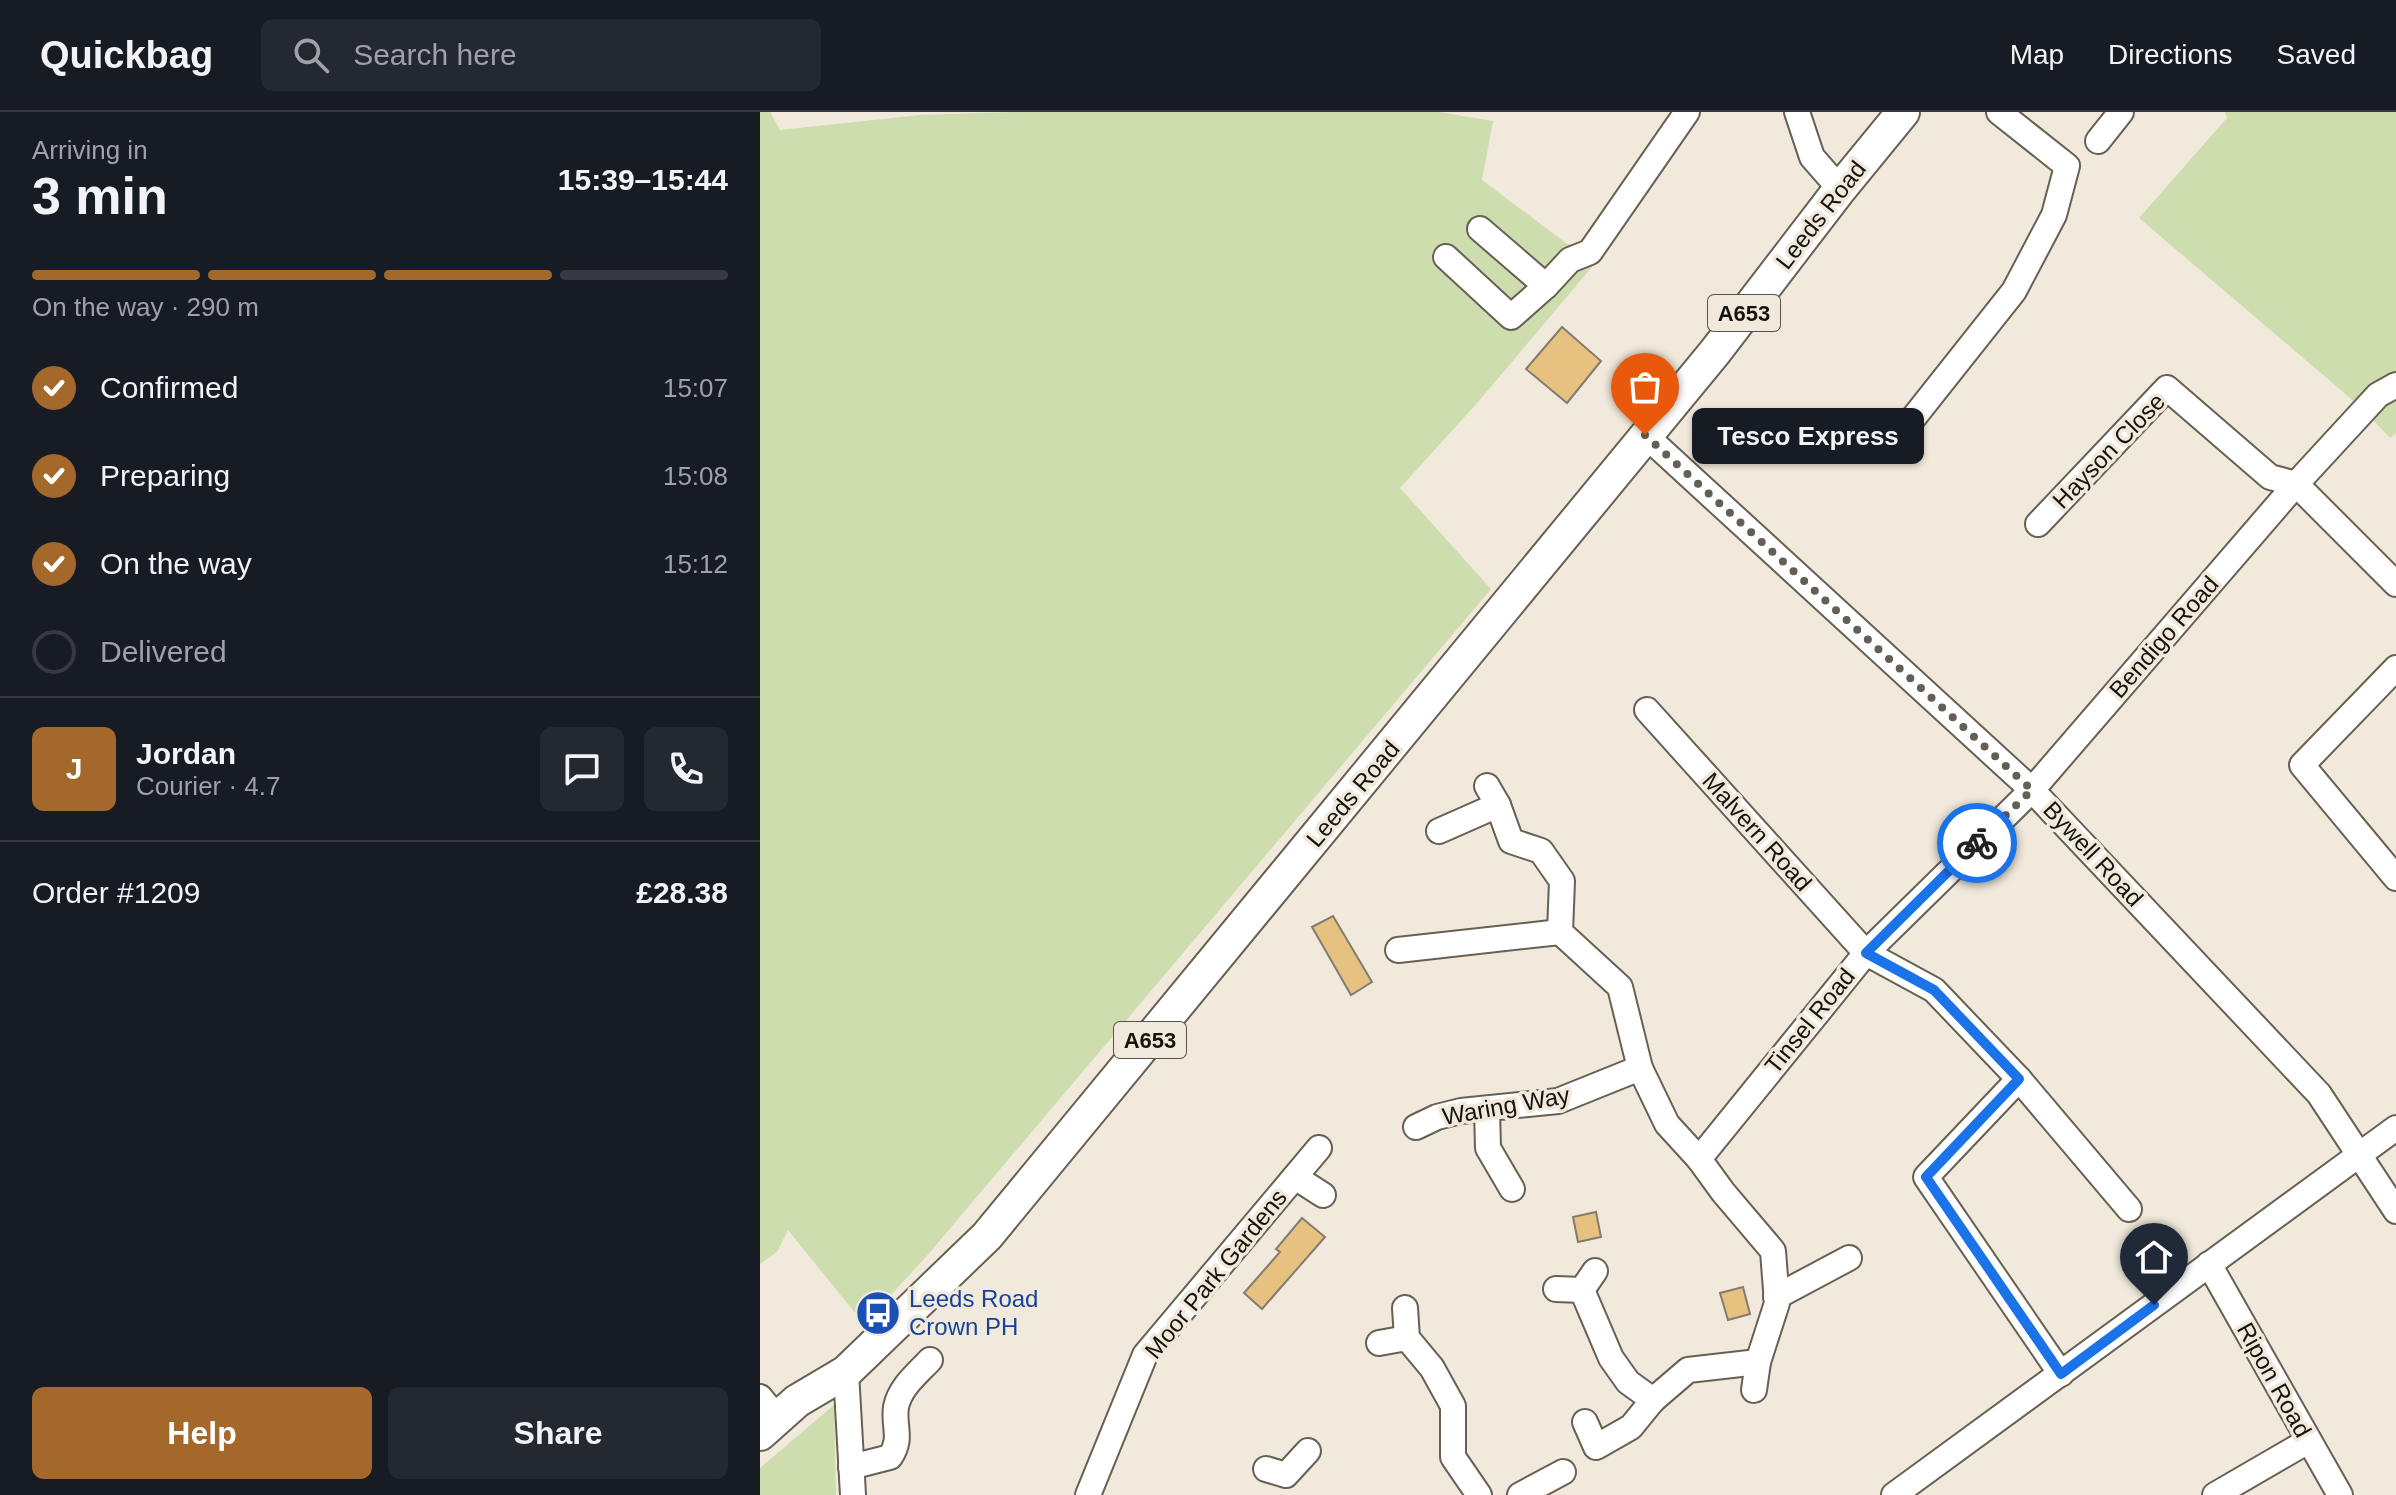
<!DOCTYPE html>
<html lang="en">
<head>
<meta charset="utf-8">
<style>
  :root { --surface:#171b24; --page:#242831; --text:#f1f3f6; --muted:#9ea1a6; --line:#363941; --accent:#a4692a }
  body { margin:0; font-family:Helvetica,sans-serif; background:var(--page); color:var(--text); height:100vh; display:flex; flex-direction:column; font-size:30px; white-space:nowrap }
  * { box-sizing:border-box; margin:0 }
  p { font-size:26px; color:var(--muted) }
  .icon { flex:none; width:44px; height:44px; fill:none; stroke:currentColor; stroke-width:2; stroke-linecap:round; stroke-linejoin:round }
  .map { position:relative; flex:1; overflow:hidden }
  .drawer { display:flex; flex-direction:column; background:var(--surface); width:760px }
  .drawer>* { flex:none }
  .pin { position:absolute; display:grid; place-items:center; width:68px; height:68px; color:#fff; margin:-82px -34px; border-radius:50% 50% 50% 0; rotate:-45deg; box-shadow:0 0 8px #0007 }
  .pin .icon { rotate:45deg }
  .courier { position:absolute; display:grid; place-items:center; width:80px; height:80px; margin:-40px; border:6px solid #1a73e8; border-radius:50%; background:#fff; color:#222; box-shadow:0 2px 10px #0007 }
  .bubble { position:absolute; height:56px; border-radius:12px; background:var(--surface); box-shadow:0 2px 6px #0004; font-size:26px; font-weight:700; line-height:56px; text-align:center }
  .headline em { font-style:normal; font-weight:700 }
  .headline div { display:flex; flex-direction:column-reverse }
  .headline { display:flex; align-items:center; justify-content:space-between; height:136px; padding:0 32px }
  h1 { font-size:52px; font-weight:700; line-height:60px }
  .bar { display:grid; grid-template-columns:repeat(4,1fr); gap:12px 8px; align-content:center; height:96px; padding:0 32px }
  .bar i { height:10px; border-radius:6px; background:var(--line) }
  .bar .selected { background:var(--accent) }
  .bar p { grid-column:span 4 }
  .line { display:flex; align-items:center; gap:20px; padding:0 32px; border-top:2px solid var(--line) }
  .line div { flex:1 }
  .round { display:grid; place-items:center; flex:none; width:84px; height:84px; border-radius:12px; background:var(--page) }
  ol { padding:0 32px; list-style:none }
  li { display:flex; align-items:center; gap:24px; height:88px }
  li p { margin-inline-start:auto }
  li .icon { padding:8px; border-radius:50%; background:var(--accent); color:#fff; stroke-width:4 }
  li:last-child { color:var(--muted) }
  li i { width:44px; height:44px; border:4px solid var(--line); border-radius:50% }
  .primary-button { display:flex; gap:16px; margin-top:auto; padding:16px 32px }
  .primary-button a { flex:1; height:92px; border-radius:12px; background:var(--accent); color:#fff; font-size:32px; font-weight:700; line-height:92px; text-align:center }
  .primary-button a+a { background:var(--page); color:var(--text) }
  header { display:flex; align-items:center; gap:48px; box-sizing:border-box; height:112px; padding:0 40px; background:var(--surface); border-bottom:2px solid var(--line) }
  header strong { font-size:38px }
  nav { display:flex; gap:44px; margin-inline-start:auto; font-size:28px }
  .search { width:560px; height:72px; background:var(--page); display:flex; align-items:center; gap:20px; box-sizing:border-box; padding:0 28px; border-radius:12px; color:var(--muted); font-size:30px }
  main { display:flex; flex:1; min-height:0 }
  .map>svg:first-child { display:block }
  .green { fill:#cdddad }
  .building { fill:#e6c17f; stroke:#847c70; stroke-width:2 }
  .lines { fill:none; stroke-linecap:round; stroke-linejoin:round }
  .minor-casing { stroke:#676053; stroke-width:28 }
  .major-casing { stroke:#676053; stroke-width:36 }
  .minor { stroke:#fff; stroke-width:24 }
  .major { stroke:#fff; stroke-width:32 }
  .done { stroke:#635e56; stroke-width:8; stroke-dasharray:0 14.4 }
  .route { stroke:#1a73e8; stroke-width:10 }
  .labels { text-anchor:middle; stroke-width:7; stroke-linejoin:round; paint-order:stroke }
  .shield { fill:#f1e9db; stroke:#58534c; stroke-width:2 }
  .shield-label { font-size:22px; font-weight:bold; fill:#16130e }
  .street-label { font-size:24px; fill:#16130e; stroke:#f1e9db }
  .transit-label { font-size:24px; fill:#164399; stroke:#f1e9db; text-anchor:start }
</style>
</head>
<body>
<header>
<strong>Quickbag</strong>
<div class="search"><svg class="icon" aria-label="search" viewBox="0 0 24 24"><circle cx="10" cy="10" r="6"/><path d="M15 15l6 6"/></svg>Search here</div>
<nav><a>Map</a><a>Directions</a><a>Saved</a></nav>
</header>
<main>
<section class="drawer">
<div class="headline"><div><h1>3 min</h1><p>Arriving in</p></div><em>15:39–15:44</em></div>
<div class="bar"><i class="selected"></i><i class="selected"></i><i class="selected"></i><i></i><p>On the way · 290 m</p></div>
<ol>
<li><svg class="icon" aria-label="check" viewBox="0 0 24 24"><path d="M5 12l5 5 9-10"/></svg>Confirmed<p>15:07</p></li>
<li><svg class="icon" aria-label="check" viewBox="0 0 24 24"><path d="M5 12l5 5 9-10"/></svg>Preparing<p>15:08</p></li>
<li><svg class="icon" aria-label="check" viewBox="0 0 24 24"><path d="M5 12l5 5 9-10"/></svg>On the way<p>15:12</p></li>
<li><i></i>Delivered</li>
</ol>
<div class="line" style="height:144px"><b class="round" style="background:var(--accent);color:#fff">J</b><div><b>Jordan</b><p>Courier · 4.7</p></div><a class="round"><svg class="icon" aria-label="chat" viewBox="0 0 24 24"><path d="M4 5h16v11H9l-5 4z"/></svg></a><a class="round"><svg class="icon" aria-label="phone" viewBox="0 0 24 24"><path d="M5 4h4l2 5-3 2q2 4 5 5l2-3 5 2v4C11 20 4 13 5 4z"/></svg></a></div>
<div class="line" style="height:104px"><div>Order #1209</div><b>£28.38</b></div>
<div class="primary-button"><a>Help</a><a>Share</a></div>
</section>
<div class="map">
<svg width="1636" height="1383" viewBox="0 0 1636 1383">
  <rect width="100%" height="100%" fill="#f1e9db"/>
  <g class="green">
    <path d="M0,0h10l10,18 140,-15 94,-3h425l54,9 -11,59 85,64 41,4 -130,154 -78,86 91,101 -566,669 -61,66 -76,-94 -11,22 -17,12z"/>
    <path d="M1465,0h171v321l-6,5 -27,-29 -224,-191 88,-100z"/>
    <path d="M74,1293l2,90h-76v-27z"/>
  </g>
  <g class="building">
    <path d="M802,215l39,34 -34,42 -41,-34z"/>
    <path d="M573,804l39,66 -21,13 -39,-68z"/>
    <path d="M836,1100l5,25 -23,5 -5,-25z"/>
    <path d="M542,1106l23,19 -63,72 -18,-16 36,-41 -4,-3z"/>
    <path d="M983,1175l7,27 -22,6 -8,-27z"/>
  </g>
  <g class="lines">
    <g class="minor-casing">
      <g id="minor">
        <path d="M1037,0l15,45 28,32"/>
        <path d="M1338,29l23,-29"/>
        <path d="M720,117l66,57 24,-26 20,-8 97,-140"/>
        <path d="M686,145l65,60 35,-31"/>
        <path d="M1147,314l107,-135 40,-76 13,-49 -68,-54"/>
        <path d="M885,323l387,355 287,304 77,117"/>
        <path d="M1536,372l100,100"/>
        <path d="M1278,412l129,-136 103,89 26,7"/>
        <path d="M1636,556l-94,97 94,113"/>
        <path d="M887,598l219,243 68,37 85,89 110,130"/>
        <path d="M727,674l11,19 13,36 30,10 21,30 -2,51 60,55 20,81 27,56 32,35 24,33 50,59 4,52 -19,59 -4,28"/>
        <path d="M679,719l59,-26"/>
        <path d="M638,838l162,-18"/>
        <path d="M1259,967l-93,98 135,197"/>
        <path d="M727,998l1,38 24,41"/>
        <path d="M656,1015l21,-10 24,-6 97,-10 82,-33"/>
        <path d="M939,1047l167,-206 166,-163 264,-306 82,-89 18,-10"/>
        <path d="M535,1065l28,18"/>
        <path d="M1449,1152l131,231"/>
        <path d="M835,1159l-13,19 29,68 17,24 25,18 35,-30 70,-8"/>
        <path d="M796,1177l26,1"/>
        <path d="M1016,1185l73,-39"/>
        <path d="M645,1196l2,30 25,30 21,38v51l26,38"/>
        <path d="M619,1231l28,-5"/>
        <path d="M86,1260l7,123"/>
        <path d="M0,1285l18,22"/>
        <path d="M825,1310l11,25 35,-20 22,-27"/>
        <path d="M91,1355l39,-10c13,-19 3,-30 6,-50 4,-20 21,-33 34,-47"/>
        <path d="M506,1357l20,6 22,-24"/>
        <path d="M328,1383l57,-140 174,-207"/>
        <path d="M760,1383l43,-23"/>
        <path d="M1134,1383l502,-367"/>
        <path d="M1455,1383l93,-54"/>
      </g>
    </g>
    <g class="major-casing">
      <path id="major" d="M0,1322l37,-33 49,-29 141,-136 728,-884 125,-163 63,-77"/>
    </g>
    <use href="#minor" class="minor"/>
    <use href="#major" class="major"/>
  </g>
  <g class="lines">
    <path class="done" d="M885,323l387,355 -55,53"/>
    <path class="route" d="M1217,731l-111,110 68,37 85,89 -93,98 135,197 93,-69"/>
  </g>
  <defs>
    <g id="bus-disc" transform="scale(2.3)"><circle r="9.5" fill="#1a4fb4" stroke="#f1e9db"/><path d="M-5-6H5V4H4V6H2V4H-2V6H-4V4H-5ZM-3.5-4V0h7V-4ZM-3.5 1.2v1.5H-2V1.2ZM2 1.2v1.5H3.5V1.2Z" fill="#fff"/></g>
  </defs>
  <g fill-rule="evenodd">
    <use href="#bus-disc" x="118" y="1201"/>
  </g>
  <g class="labels">
    <g class="shield">
      <rect x="948" y="183" width="72" height="36" rx="6"/>
      <rect x="354" y="910" width="72" height="36" rx="6"/>
    </g>
    <g class="shield-label">
      <text x="984" y="209">A653</text>
      <text x="390" y="936">A653</text>
    </g>
    <g class="street-label">
      <text transform="translate(1061 103) rotate(-52)" y="8">Leeds Road</text>
      <text transform="translate(1349 339) rotate(-46)" y="8">Hayson Close</text>
      <text transform="translate(1404 525) rotate(-49)" y="8">Bendigo Road</text>
      <text transform="translate(593 682) rotate(-50)" y="8">Leeds Road</text>
      <text transform="translate(997 720) rotate(48)" y="8">Malvern Road</text>
      <text transform="translate(1333 742) rotate(47)" y="8">Bywell Road</text>
      <text transform="translate(1050 909) rotate(-51)" y="8">Tinsel Road</text>
      <text transform="translate(746 994) rotate(-10)" y="8">Waring Way</text>
      <text transform="translate(456 1162) rotate(-51)" y="8">Moor Park Gardens</text>
      <text transform="translate(1514 1268) rotate(61)" y="8">Ripon Road</text>
    </g>
    <g class="transit-label">
      <text x="149" y="1195">Leeds Road<tspan x="149" dy="28">Crown PH</tspan></text>
    </g>
  </g>
</svg>
<div class="pin" style="left:885px;top:323px;background:#ea580c"><svg class="icon" aria-label="bag" viewBox="0 0 24 24"><path d="M5 8h14l-1 12H6zM9 8a3 3 0 0 1 6 0"/></svg></div>
<div class="pin" style="left:1394px;top:1193px;background:#1f2937"><svg class="icon" aria-label="home" viewBox="0 0 24 24"><path d="M3 11l9-7 9 7M6 9v11h12V9"/></svg></div>
<div class="courier" style="left:1217px;top:731px"><svg class="icon" aria-label="bike" viewBox="0 0 24 24"><circle cx="6" cy="16" r="4"/><circle cx="18" cy="16" r="4"/><path d="M6 16l4-8h5l3 8M10 8l3 8H6M13 5h3"/></svg></div>
<div class="bubble" style="left:932px;top:296px;width:232px">Tesco Express</div>
</div>
</main>
</body>
</html>
